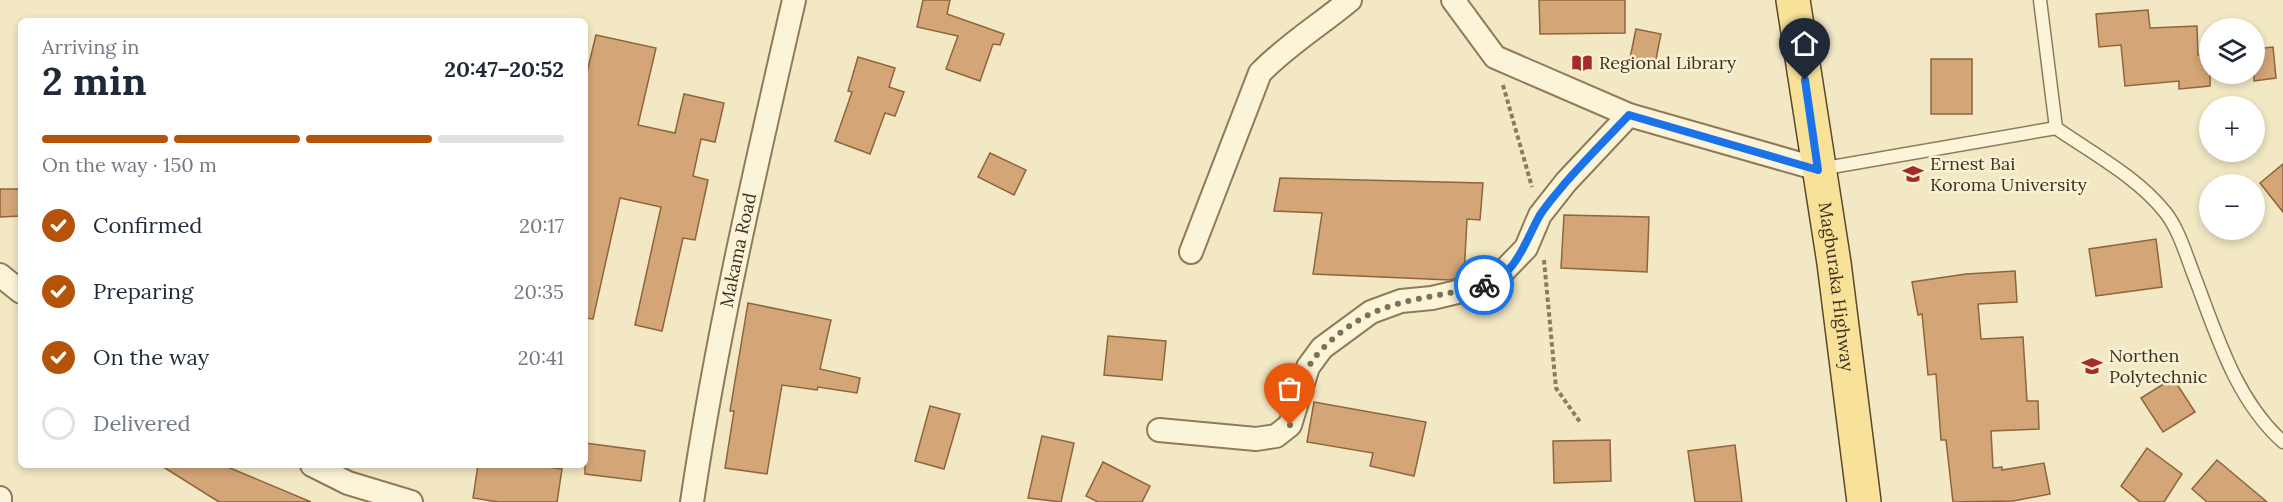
<!DOCTYPE html>
<html lang="en">
<head>
<meta charset="utf-8">
<style>
  :root { --surface:#fff; --page:#f6f6f7; --text:#1f2937; --muted:#747a83; --line:#e0e1e3; --accent:#b45309 }
  body { margin:0; font-family:Lora,serif; background:var(--page); color:var(--text); height:100vh; display:flex; flex-direction:column; font-size:22px; white-space:nowrap }
  * { box-sizing:border-box; margin:0 }
  p { font-size:20px; color:var(--muted) }
  .icon { flex:none; width:33px; height:33px; fill:none; stroke:currentColor; stroke-width:2; stroke-linecap:round; stroke-linejoin:round }
  .map { position:relative; flex:1; overflow:hidden }
  .details { position:absolute; left:18px; top:18px; width:570px; height:450px; display:flex; flex-direction:column; background:var(--surface); border-radius:9px; box-shadow:0 3px 9px #0003 }
  .details>* { flex:none }
  .buttons { position:absolute; left:2199px; top:18px; display:grid; gap:12px }
  .buttons a { display:grid; place-items:center; width:66px; height:66px; border-radius:50%; background:var(--surface); box-shadow:0 3px 9px #0003; font-size:30px }
  .pin { position:absolute; display:grid; place-items:center; width:51px; height:51px; color:#fff; margin:-62px -26px; border-radius:50% 50% 50% 0; rotate:-45deg; box-shadow:0 0 6px #0007 }
  .pin .icon { rotate:45deg }
  .courier { position:absolute; display:grid; place-items:center; width:60px; height:60px; margin:-30px; border:4px solid #1a73e8; border-radius:50%; background:#fff; color:#222; box-shadow:0 2px 8px #0007 }
  .summary em { font-style:normal; font-weight:800 }
  .summary div { display:flex; flex-direction:column-reverse }
  .summary { display:flex; align-items:center; justify-content:space-between; height:102px; padding:0 24px }
  h1 { font-size:39px; font-weight:800; line-height:45px }
  .bar { display:grid; grid-template-columns:repeat(4,1fr); gap:9px 6px; align-content:center; height:72px; padding:0 24px }
  .bar i { height:8px; border-radius:4px; background:var(--line) }
  .bar .selected { background:var(--accent) }
  .bar p { grid-column:span 4 }
  ol { padding:0 24px; list-style:none }
  li { display:flex; align-items:center; gap:18px; height:66px }
  li p { margin-inline-start:auto }
  li .icon { padding:6px; border-radius:50%; background:var(--accent); color:#fff; stroke-width:4 }
  li:last-child { color:var(--muted) }
  li i { width:33px; height:33px; border:3px solid var(--line); border-radius:50% }
  .map>svg:first-child { display:block }
  .building { fill:#d3a577; stroke:#90643c; stroke-width:1.5 }
  .lines { fill:none; stroke-linecap:round; stroke-linejoin:round }
  .lane-casing { stroke:#8f7a59; stroke-width:15 }
  .street-casing { stroke:#8f7a59; stroke-width:26 }
  .primary-casing { stroke:#5c472d; stroke-width:36 }
  .path { stroke:#8f7a59; stroke-width:4; stroke-dasharray:4.5 3; stroke-linecap:butt }
  .lane { stroke:#fcf4d9; stroke-width:12 }
  .street { stroke:#fcf4d9; stroke-width:22 }
  .primary { stroke:#f8e29a; stroke-width:33 }
  .done { stroke:#7d7058; stroke-width:6; stroke-dasharray:0 10.8 }
  .route { stroke:#1a73e8; stroke-width:8 }
  .labels { text-anchor:middle; stroke-width:5; stroke-linejoin:round; paint-order:stroke }
  .poi-label { font-size:18px; fill:#3e301e; stroke:#f9f1d5; text-anchor:start }
  .street-label { font-size:18px; fill:#3e301e; stroke:#f9f1d5 }
</style>
</head>
<body>
<div class="map">
<svg width="2283" height="502" viewBox="0 0 2283 502">
  <rect width="100%" height="100%" fill="#f2e8c4"/>
  <g class="building">
    <path d="M923,0h27l-3,14 57,20 -4,11 -7,-1 -13,37 -34,-12 12,-33 -41,-9z"/>
    <path d="M1539,0h86v33l-85,1z"/>
    <path d="M2148,10l2,18 47,-2 1,29 12,-1v32l-31,3v-8l-54,5 -4,-41 -22,2 -3,-33z"/>
    <path d="M1636,29l25,5 -7,35 -25,-6z"/>
    <path d="M596,35l60,13 -18,77 37,8 9,-39 40,9 -9,39 -14,-3 -8,37 15,4 -13,60 -12,-2 -21,93 -27,-6 26,-118 -41,-9 -27,121 -8,-1v-238z"/>
    <path d="M2273,47l3,31 -22,3v-32z"/>
    <path d="M858,57l37,11 -6,19 15,5 -9,24 -10,-3 -15,41 -35,-13 17,-49 -4,-1z"/>
    <rect x="1931" y="59" width="41" height="55"/>
    <path d="M990,153l36,17 -12,25 -36,-18z"/>
    <path d="M2283,164v48l-23,-29z"/>
    <path d="M1280,178l203,5 -3,37 -13,-1 -3,57 -14,4 -137,-6 9,-61 -48,-2z"/>
    <path d="M0,189h21v27l-21,1z"/>
    <path d="M1564,215l85,2 -2,55 -86,-4z"/>
    <path d="M2156,239l6,48 -66,9 -7,-47z"/>
    <path d="M2015,271l2,31 -39,2 3,35 42,-2 4,64h11l1,28 -48,2 2,37 9,-1v3l42,-7 6,31 -37,7 -60,1 -7,-62h-5l-5,-66 -8,1 -6,-61 -4,1 -6,-33 54,-8z"/>
    <path d="M748,303l83,17 -11,49 40,9 -3,15 -39,-6 -1,3 -35,-5 -15,89 -42,-6 9,-57h-4z"/>
    <path d="M1108,336l58,5 -4,39 -58,-5z"/>
    <path d="M2173,378l22,34 -32,20 -22,-34z"/>
    <path d="M1314,402l112,20 -12,54 -44,-10 3,-13 -66,-11z"/>
    <path d="M930,406l30,8 -16,55 -29,-8z"/>
    <path d="M1042,436l32,7 -13,59 -33,-4z"/>
    <path d="M1610,440l1,41 -57,2 -1,-42z"/>
    <path d="M585,443l60,8 -4,30 -56,-7z"/>
    <path d="M1735,445l7,57h-47l-7,-51z"/>
    <path d="M2147,448l35,26 -18,28h-24l-19,-16z"/>
    <path d="M2217,460l50,42h-60l-15,-13z"/>
    <path d="M1103,462l47,24 -8,16h-44l-12,-6z"/>
    <path d="M160,465h63l88,37h-92z"/>
    <path d="M478,465h57l27,4 -5,33h-59l-25,-4z"/>
  </g>
  <g class="lines">
    <g class="lane-casing">
      <g id="lane">
        <path d="M2040,0l16,128"/>
        <path d="M1820,169l236,-41c36,25 81,49 109,84 14,17 22,46 30,66 22,58 41,122 88,164"/>
      </g>
    </g>
    <g class="street-casing">
      <g id="street">
        <path d="M1453,0l42,57 134,58 189,54"/>
        <path d="M1191,252l69,-179c27,-28 60,-48 90,-73"/>
        <path d="M0,275l21,17"/>
        <path d="M1159,430l97,9 20,-3 14,-11 18,-58 14,-19 49,-36 30,-11 31,-3 59,-14 35,-36 14,-33 26,-33 63,-67"/>
        <path d="M312,465l36,18 63,19"/>
        <path d="M0,498v4"/>
        <path id="s1" d="M692,502c25,-169 64,-336 102,-502"/>
      </g>
    </g>
    <g class="primary-casing">
      <g id="primary">
        <path id="s2" d="M1793,0l41,263 30,239"/>
      </g>
    </g>
    <g class="path">
      <path d="M1503,85l29,102"/>
      <path d="M1544,260l12,128 24,34"/>
    </g>
    <use href="#lane" class="lane"/>
    <use href="#street" class="street"/>
    <use href="#primary" class="primary"/>
  </g>
  <g class="lines">
    <path class="done" d="M1290,425c6,-18 10,-39 18,-57 6,-12 17,-22 27,-31 49,-41 91,-36 149,-52"/>
    <path class="route" d="M1484,285c32,-8 42,-46 56,-70 7,-11 17,-22 26,-33 20,-23 42,-45 63,-67l189,55 -13,-90"/>
  </g>
  <defs>
    <g id="library-bare" transform="scale(1.62)"><path d="M-6-4Q-3-5.5-.7-3.5V5Q-3 3-6 4ZM6-4Q3-5.5 .7-3.5V5Q3 3 6 4Z" fill="#a32d23" stroke="#f9f1d5" stroke-width="2.5" paint-order="stroke"/></g>
    <g id="university-bare" transform="scale(1.62)"><path d="M0-5L7-2L0 1L-7-2ZM-4 1L0 2.5L4 1V4Q0 6-4 4Z" fill="#a32d23" stroke="#f9f1d5" stroke-width="2.5" paint-order="stroke"/></g>
    <g id="school-bare" transform="scale(1.62)"><path d="M0-5L7-2L0 1L-7-2ZM-4 1L0 2.5L4 1V4Q0 6-4 4Z" fill="#a32d23" stroke="#f9f1d5" stroke-width="2.5" paint-order="stroke"/></g>
  </defs>
  <g fill-rule="evenodd">
    <use href="#library-bare" x="1582" y="63"/>
    <use href="#university-bare" x="1913" y="174"/>
    <use href="#school-bare" x="2092" y="366"/>
  </g>
  <g class="labels">
    <g class="poi-label">
      <text x="1599" y="69">Regional Library</text>
      <text x="1930" y="170">Ernest Bai<tspan x="1930" dy="21">Koroma University</tspan></text>
      <text x="2109" y="362">Northen<tspan x="2109" dy="21">Polytechnic</tspan></text>
    </g>
    <g class="street-label">
      <text dy="6" stroke="none"><textPath href="#s1" startOffset="256">Makama Road</textPath></text>
      <text dy="6" stroke="none"><textPath href="#s2" startOffset="290">Magburaka Highway</textPath></text>
    </g>
  </g>
</svg>
<div class="buttons">
<a><svg class="icon" aria-label="layers" viewBox="0 0 24 24"><path d="M12 4l9 5-9 5-9-5zM3 14l9 5 9-5"/></svg></a>
<a>+</a>
<a>−</a>
</div>
<div class="pin" style="left:1290px;top:425px;background:#ea580c"><svg class="icon" aria-label="bag" viewBox="0 0 24 24"><path d="M5 8h14l-1 12H6zM9 8a3 3 0 0 1 6 0"/></svg></div>
<div class="pin" style="left:1805px;top:80px;background:#1f2937"><svg class="icon" aria-label="home" viewBox="0 0 24 24"><path d="M3 11l9-7 9 7M6 9v11h12V9"/></svg></div>
<div class="courier" style="left:1484px;top:285px"><svg class="icon" aria-label="bike" viewBox="0 0 24 24"><circle cx="6" cy="16" r="4"/><circle cx="18" cy="16" r="4"/><path d="M6 16l4-8h5l3 8M10 8l3 8H6M13 5h3"/></svg></div>
<section class="details">
<div class="summary"><div><h1>2 min</h1><p>Arriving in</p></div><em>20:47–20:52</em></div>
<div class="bar"><i class="selected"></i><i class="selected"></i><i class="selected"></i><i></i><p>On the way · 150 m</p></div>
<ol>
<li><svg class="icon" aria-label="check" viewBox="0 0 24 24"><path d="M5 12l5 5 9-10"/></svg>Confirmed<p>20:17</p></li>
<li><svg class="icon" aria-label="check" viewBox="0 0 24 24"><path d="M5 12l5 5 9-10"/></svg>Preparing<p>20:35</p></li>
<li><svg class="icon" aria-label="check" viewBox="0 0 24 24"><path d="M5 12l5 5 9-10"/></svg>On the way<p>20:41</p></li>
<li><i></i>Delivered</li>
</ol>
</section>
</div>
</body>
</html>
